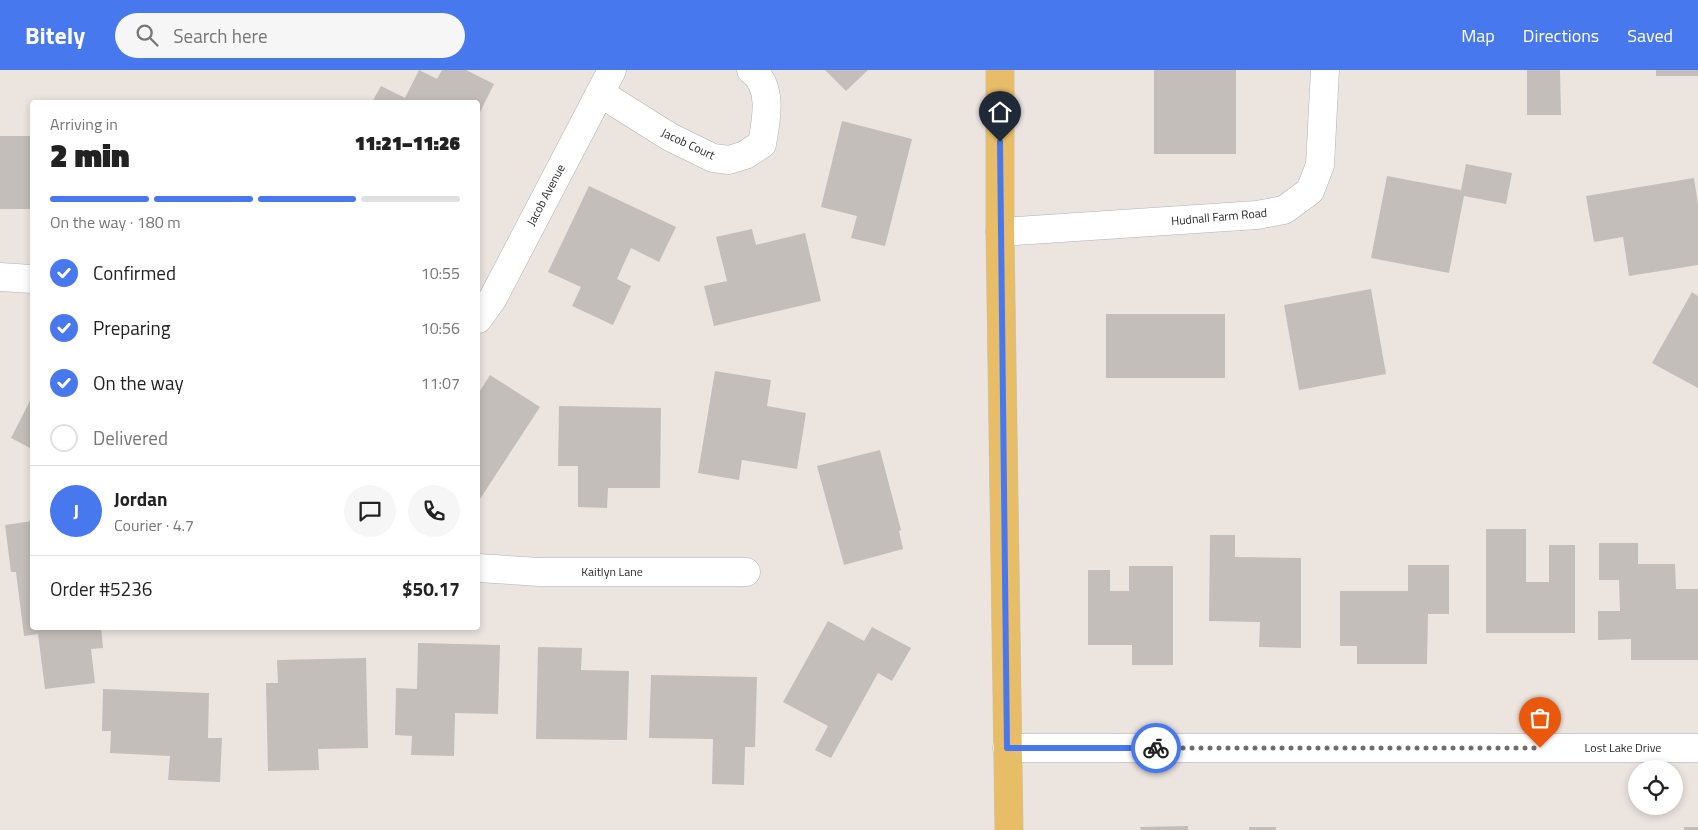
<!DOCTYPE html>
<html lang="en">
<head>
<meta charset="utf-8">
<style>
  :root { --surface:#fff; --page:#f6f6f6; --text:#222; --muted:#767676; --line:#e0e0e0; --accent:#4878ee }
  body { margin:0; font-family:"Titillium Web",sans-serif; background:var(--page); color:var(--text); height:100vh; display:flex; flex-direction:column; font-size:19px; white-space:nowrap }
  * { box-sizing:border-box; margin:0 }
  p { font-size:16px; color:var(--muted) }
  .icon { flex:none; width:28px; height:28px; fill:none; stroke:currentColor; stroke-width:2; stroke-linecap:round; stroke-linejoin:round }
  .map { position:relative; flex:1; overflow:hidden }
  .details { position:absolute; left:30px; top:30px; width:450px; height:530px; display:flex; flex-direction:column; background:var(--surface); border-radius:5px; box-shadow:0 2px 8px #0003 }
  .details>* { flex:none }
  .buttons { position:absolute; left:1628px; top:690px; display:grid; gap:10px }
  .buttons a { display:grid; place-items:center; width:55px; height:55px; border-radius:50%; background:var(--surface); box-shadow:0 2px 8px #0003; font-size:25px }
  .pin { position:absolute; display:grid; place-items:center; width:42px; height:42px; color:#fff; margin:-51px -21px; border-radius:50% 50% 50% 0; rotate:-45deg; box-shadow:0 0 5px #0007 }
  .pin .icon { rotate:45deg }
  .courier { position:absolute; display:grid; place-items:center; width:50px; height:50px; margin:-25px; border:4px solid #4878ee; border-radius:50%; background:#fff; color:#222; box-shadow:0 1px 6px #0007 }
  .summary em { font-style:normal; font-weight:800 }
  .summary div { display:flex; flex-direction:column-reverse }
  .summary { display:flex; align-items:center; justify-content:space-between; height:85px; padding:0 20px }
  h1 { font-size:32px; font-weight:800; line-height:38px }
  .bar { display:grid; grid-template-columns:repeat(4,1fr); gap:8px 5px; align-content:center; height:60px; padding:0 20px }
  .bar i { height:6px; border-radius:4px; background:var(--line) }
  .bar .selected { background:var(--accent) }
  .bar p { grid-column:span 4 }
  .line { display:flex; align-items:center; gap:12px; padding:0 20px; border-top:1px solid var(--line) }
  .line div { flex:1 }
  .round { display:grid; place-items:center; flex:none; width:52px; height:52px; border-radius:26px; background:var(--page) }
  ol { padding:0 20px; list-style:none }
  li { display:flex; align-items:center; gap:15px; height:55px }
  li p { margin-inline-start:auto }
  li .icon { padding:5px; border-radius:50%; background:var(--accent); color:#fff; stroke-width:4 }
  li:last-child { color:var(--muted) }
  li i { width:28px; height:28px; border:2px solid var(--line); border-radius:50% }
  header { display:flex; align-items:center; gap:30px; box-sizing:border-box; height:70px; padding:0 25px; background:var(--accent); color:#fff }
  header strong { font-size:24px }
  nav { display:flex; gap:28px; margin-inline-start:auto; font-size:18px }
  .search { width:350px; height:45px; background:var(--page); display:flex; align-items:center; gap:12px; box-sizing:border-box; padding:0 18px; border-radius:28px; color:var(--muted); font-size:19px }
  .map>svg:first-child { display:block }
  .building { fill:#c4beba }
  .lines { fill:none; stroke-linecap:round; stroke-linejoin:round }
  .minor-casing { stroke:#aeb2ba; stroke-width:29 }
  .major-casing { stroke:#c4c4c4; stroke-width:29 }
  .minor { stroke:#fff; stroke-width:28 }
  .major { stroke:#e8bd67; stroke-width:28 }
  .done { stroke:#6f6c6a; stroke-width:5; stroke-dasharray:0 9 }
  .route { stroke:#4878ee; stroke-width:6 }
  .labels { text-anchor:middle; stroke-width:5; stroke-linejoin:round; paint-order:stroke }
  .street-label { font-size:12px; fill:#2b2b2b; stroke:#fff }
</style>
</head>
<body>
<header>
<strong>Bitely</strong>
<div class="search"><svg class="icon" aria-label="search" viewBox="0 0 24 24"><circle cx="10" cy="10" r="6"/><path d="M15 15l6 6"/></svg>Search here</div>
<nav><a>Map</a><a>Directions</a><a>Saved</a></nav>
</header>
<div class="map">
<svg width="1698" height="760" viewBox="0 0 1698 760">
  <rect width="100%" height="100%" fill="#ece4de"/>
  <g class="building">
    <path d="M419,0l18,9 5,-9h24l28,14 -16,32v-14h-106l9,-16 24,12z"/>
    <path d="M825,0h43l-22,21z"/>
    <rect x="1154" y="0" width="82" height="84"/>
    <path d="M1527,0h33l1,45h-34z"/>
    <rect x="1656" y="0" width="42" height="6"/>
    <path d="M842,51l70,18 -27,107 -34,-8 6,-22 -36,-9z"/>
    <rect x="0" y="66" width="32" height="73"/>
    <path d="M1466,94l46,9 -6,31 -42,-8 -15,77 -78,-15 16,-82 74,14z"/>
    <path d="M1694,108l4,27v60l-69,11 -6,-39 -29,5 -8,-46z"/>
    <path d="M589,116l87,41 -17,35 -28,-14 -14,31 14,7 -18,39 -41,-19 9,-19 -33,-15z"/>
    <path d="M752,159l4,16 49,-12 16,68 -107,25 -10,-40 23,-5 -11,-44z"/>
    <path d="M1371,219l15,85 -87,16 -15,-85z"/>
    <path d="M1692,222l6,4v92l-46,-25z"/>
    <rect x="1106" y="244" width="119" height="64"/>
    <path d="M715,301l56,9 -4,26 39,7 -9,56 -55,-9 -3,20 -41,-7z"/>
    <path d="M490,305l50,32 -62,95v-108z"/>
    <path d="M32,327v52l-21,-11z"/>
    <path d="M559,336l102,2 -1,80h-52l-1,20 -29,-1v-41h-20z"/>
    <path d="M880,380l21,80 -2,1 4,18 -59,16 -27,-99z"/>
    <path d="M32,451v107h69l2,20 -12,1 4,34 -50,6 -7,-55 -14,2 -8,-64h-5l-6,-47z"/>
    <path d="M1486,459h40v53h23v-37h26v88h-89z"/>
    <path d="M1210,465h25v22l66,1v90l-42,-1 1,-25 -51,-1z"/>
    <path d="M1599,473h39v21h37l1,25h22v71h-67v-21l-33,1v-29h22l-1,-31h-20z"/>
    <path d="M1408,495h41v49h-21l-1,50h-70v-18h-17v-55h68z"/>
    <path d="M1129,496h44v99h-41v-20h-44v-75h22v21h19z"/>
    <path d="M828,551l36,20 8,-14 39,21 -19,33 -14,-8 -47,85 -16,-8 13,-24 -45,-24z"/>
    <path d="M418,573l82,2 -2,69 -43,-1 -1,43 -43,-1 1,-19 -17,-1 1,-47 21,1z"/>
    <path d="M538,577l44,1 -1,22 48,1 -2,69 -91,-1z"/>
    <path d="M366,588l2,90 -50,1 1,21 -51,1 -2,-88h12l-1,-23z"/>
    <path d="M651,605l106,2 -2,70h-10l-1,38 -32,-1 1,-45 -64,-1z"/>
    <path d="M103,619l106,4 -1,45h14l-2,44 -52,-2 2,-24 -60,-3 1,-22h-9z"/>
    <path d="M1188,756v4h-47l-1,-3z"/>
    <rect x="1249" y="757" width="27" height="3"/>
    <rect x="1684" y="757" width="14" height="3"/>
  </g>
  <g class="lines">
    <g class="minor-casing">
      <g id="minor">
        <path d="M600,23l70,44 43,21 16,2 16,-5 17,-11c4,-23 12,-58 -11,-74"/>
        <path d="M1000,162l257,-17 27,-5 26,-19 10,-26 5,-95"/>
        <path d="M0,207l32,2"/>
        <path d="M478,249l15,-21 119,-228"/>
        <path d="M478,498l62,4h206"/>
        <path d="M1007,678h691"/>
      </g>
    </g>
    <g class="major-casing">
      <path id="major" d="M1000,0v162l9,598"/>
    </g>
    <use href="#minor" class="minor"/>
    <use href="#major" class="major"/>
  </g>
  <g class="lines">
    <path class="done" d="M1156,678h384"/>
    <path class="route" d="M1000,72l7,606h149"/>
  </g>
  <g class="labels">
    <g class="street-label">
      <text transform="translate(688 74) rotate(25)" y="4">Jacob Court</text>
      <text transform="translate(546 125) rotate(-62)" y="4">Jacob Avenue</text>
      <text transform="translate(1219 147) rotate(-5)" y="4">Hudnall Farm Road</text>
      <text x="612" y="506">Kaitlyn Lane</text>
      <text x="1623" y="682">Lost Lake Drive</text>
    </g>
  </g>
</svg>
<div class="buttons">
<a><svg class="icon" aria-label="locate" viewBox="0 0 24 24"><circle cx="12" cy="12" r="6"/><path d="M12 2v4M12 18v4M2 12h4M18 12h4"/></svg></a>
</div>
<div class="pin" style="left:1540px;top:678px;background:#ea580c"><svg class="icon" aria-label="bag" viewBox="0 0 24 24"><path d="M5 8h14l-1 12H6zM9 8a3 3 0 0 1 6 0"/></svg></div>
<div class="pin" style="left:1000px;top:72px;background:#1f2937"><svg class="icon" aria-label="home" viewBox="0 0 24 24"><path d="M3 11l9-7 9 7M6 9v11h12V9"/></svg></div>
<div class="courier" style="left:1156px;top:678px"><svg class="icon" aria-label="bike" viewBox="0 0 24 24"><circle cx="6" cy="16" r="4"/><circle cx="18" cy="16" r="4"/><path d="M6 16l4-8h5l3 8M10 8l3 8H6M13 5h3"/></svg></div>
<section class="details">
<div class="summary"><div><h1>2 min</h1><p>Arriving in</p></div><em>11:21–11:26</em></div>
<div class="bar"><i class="selected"></i><i class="selected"></i><i class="selected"></i><i></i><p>On the way · 180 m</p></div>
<ol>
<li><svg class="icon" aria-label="check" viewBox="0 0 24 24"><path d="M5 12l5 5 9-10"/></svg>Confirmed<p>10:55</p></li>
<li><svg class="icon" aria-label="check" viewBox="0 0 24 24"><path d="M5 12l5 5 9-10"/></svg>Preparing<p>10:56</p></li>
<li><svg class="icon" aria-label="check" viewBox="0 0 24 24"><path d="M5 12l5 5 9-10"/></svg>On the way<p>11:07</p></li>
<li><i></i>Delivered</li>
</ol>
<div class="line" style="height:90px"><b class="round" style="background:var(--accent);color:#fff">J</b><div><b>Jordan</b><p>Courier · 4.7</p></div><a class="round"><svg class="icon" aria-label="chat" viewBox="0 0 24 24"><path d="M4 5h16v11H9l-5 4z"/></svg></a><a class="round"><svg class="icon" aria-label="phone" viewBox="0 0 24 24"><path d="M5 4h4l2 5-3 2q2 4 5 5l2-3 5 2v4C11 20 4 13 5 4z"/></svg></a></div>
<div class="line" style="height:65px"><div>Order #5236</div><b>$50.17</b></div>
</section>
</div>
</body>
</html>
